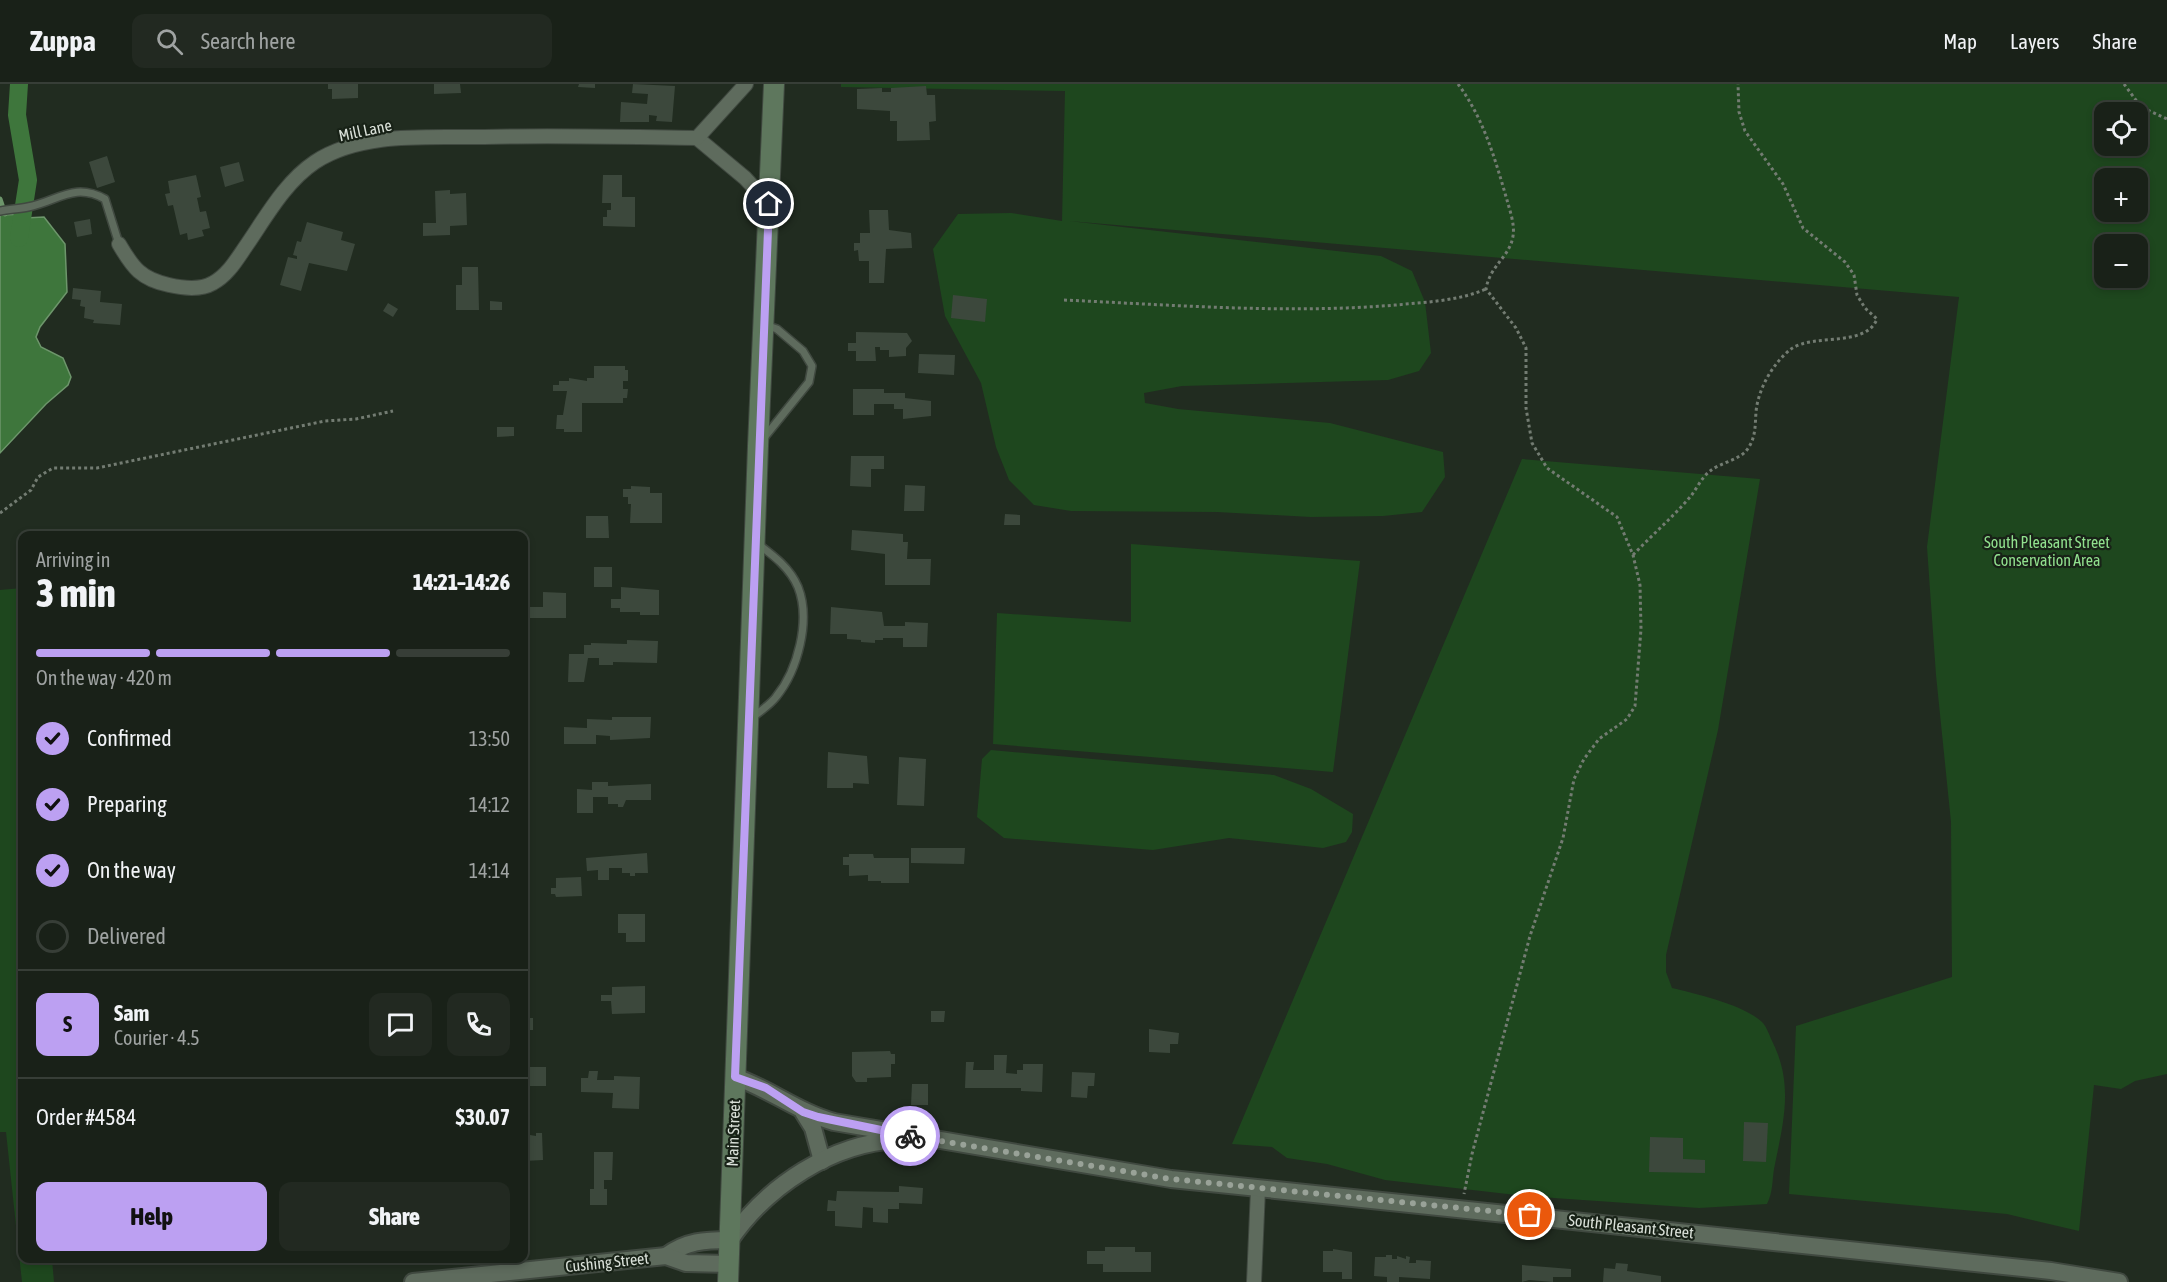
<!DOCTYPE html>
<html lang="en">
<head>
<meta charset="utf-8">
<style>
  :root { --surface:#192118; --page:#222921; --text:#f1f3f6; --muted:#9fa3a2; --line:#373e37; --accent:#bca0f2 }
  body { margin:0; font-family:"Asap Condensed",sans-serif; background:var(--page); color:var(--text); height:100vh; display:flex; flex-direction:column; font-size:22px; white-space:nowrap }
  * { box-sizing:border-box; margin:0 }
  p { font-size:20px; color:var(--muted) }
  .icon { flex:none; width:33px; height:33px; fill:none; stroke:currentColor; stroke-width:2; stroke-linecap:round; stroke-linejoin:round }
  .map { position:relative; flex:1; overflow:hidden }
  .side { position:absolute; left:18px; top:447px; width:510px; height:732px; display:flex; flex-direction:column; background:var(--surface); border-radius:12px; box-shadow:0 3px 9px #0003,0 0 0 2px var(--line) }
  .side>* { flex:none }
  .buttons { position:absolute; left:2094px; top:18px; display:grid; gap:12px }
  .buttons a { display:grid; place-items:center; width:54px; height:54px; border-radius:12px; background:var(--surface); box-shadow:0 3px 9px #0003,0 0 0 2px var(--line); font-size:30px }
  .pin { position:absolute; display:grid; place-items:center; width:51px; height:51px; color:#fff; margin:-26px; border:3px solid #fff; border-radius:50%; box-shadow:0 2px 6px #0007 }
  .courier { position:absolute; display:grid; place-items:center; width:60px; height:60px; margin:-30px; border:4px solid #bca0f2; border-radius:50%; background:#fff; color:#222; box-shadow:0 2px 8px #0007 }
  .headline em { font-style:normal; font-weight:800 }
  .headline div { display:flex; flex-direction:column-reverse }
  .headline { display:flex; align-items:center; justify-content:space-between; height:102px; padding:0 18px }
  h1 { font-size:39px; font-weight:800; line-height:45px }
  .bar { display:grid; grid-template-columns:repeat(4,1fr); gap:9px 6px; align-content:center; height:72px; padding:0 18px }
  .bar i { height:8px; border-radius:4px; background:var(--line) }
  .bar .on { background:var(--accent) }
  .bar p { grid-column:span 4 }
  .line { display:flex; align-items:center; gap:15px; padding:0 18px; border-top:2px solid var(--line) }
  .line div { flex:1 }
  .round { display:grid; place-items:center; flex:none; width:63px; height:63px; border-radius:12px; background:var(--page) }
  ol { padding:0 18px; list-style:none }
  li { display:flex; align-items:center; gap:18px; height:66px }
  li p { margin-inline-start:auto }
  li .icon { padding:6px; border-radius:50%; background:var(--accent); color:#111; stroke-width:4 }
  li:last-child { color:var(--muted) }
  li i { width:33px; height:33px; border:3px solid var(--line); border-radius:50% }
  .primary-button { display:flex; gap:12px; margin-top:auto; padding:12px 18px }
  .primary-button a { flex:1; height:69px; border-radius:12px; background:var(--accent); color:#111; font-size:24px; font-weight:800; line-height:69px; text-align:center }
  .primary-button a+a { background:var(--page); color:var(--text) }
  header { display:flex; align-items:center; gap:36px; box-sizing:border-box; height:84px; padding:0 30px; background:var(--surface); border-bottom:2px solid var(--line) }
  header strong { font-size:28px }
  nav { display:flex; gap:33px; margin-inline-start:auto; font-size:21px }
  .search { width:420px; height:54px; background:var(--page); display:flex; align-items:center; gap:15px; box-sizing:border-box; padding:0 21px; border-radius:12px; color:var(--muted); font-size:22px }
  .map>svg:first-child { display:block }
  .green { fill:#1e471e; fill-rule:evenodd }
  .water { fill:#3e763c; stroke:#6d966b; stroke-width:1.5 }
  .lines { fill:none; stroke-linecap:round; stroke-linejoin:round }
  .stream { stroke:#6d966b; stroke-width:5 }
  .canal { stroke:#3e763c; stroke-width:18 }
  .building { fill:#3c483c }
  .service-casing { stroke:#404940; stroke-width:10 }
  .minor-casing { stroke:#404940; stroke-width:16 }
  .tertiary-casing { stroke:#404940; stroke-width:20 }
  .secondary-casing { stroke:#404940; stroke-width:22 }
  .path { stroke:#737c72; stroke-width:3; stroke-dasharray:3 3; stroke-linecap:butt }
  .service { stroke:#5e6b5d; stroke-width:7 }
  .minor { stroke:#5e6b5d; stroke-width:14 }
  .tertiary { stroke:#5e6b5d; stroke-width:16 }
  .secondary { stroke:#5e775d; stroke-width:20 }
  .done { stroke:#99a298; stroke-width:6; stroke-dasharray:0 10.8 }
  .route { stroke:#bca0f2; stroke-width:8 }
  .labels { text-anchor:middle; stroke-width:4.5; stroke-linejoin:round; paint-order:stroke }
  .street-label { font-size:16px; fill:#dae1d9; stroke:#182217 }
  .park-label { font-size:16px; fill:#91e08e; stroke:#182217 }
</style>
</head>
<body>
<header>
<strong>Zuppa</strong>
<div class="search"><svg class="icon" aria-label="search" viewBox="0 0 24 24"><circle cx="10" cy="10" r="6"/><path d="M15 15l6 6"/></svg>Search here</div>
<nav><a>Map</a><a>Layers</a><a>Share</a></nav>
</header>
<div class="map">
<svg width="2167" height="1198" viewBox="0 0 2167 1198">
  <rect width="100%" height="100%" fill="#212c20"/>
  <g class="green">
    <path d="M841,0h1326v990l-32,7 -14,8 -27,-4 -15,146 -72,-17 -218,-20 7,-168 156,-49 -1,-155 -15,-147 -9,-128 32,-250 -890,-76 312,35 31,15 13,31 6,51 -12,18 -31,9 -206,6 -38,7 1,10 33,6 152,14 113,29 2,25 -23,35 -39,4 -72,1 -94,-5 -146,-1 -37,-6 -25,-25 -13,-33 -15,-64 -36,-67 -12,-67 25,-35 53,-1 51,8 3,-130 -224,-4zM2104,28h34v34h-34zM2104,94h34v34h-34zM2104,160h34v34h-34z"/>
    <path d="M1522,375l238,20 -42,251 -52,225v17l6,16c25,6 72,17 90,34 5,5 8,15 11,21 21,43 10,81 1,126 -2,13 -1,23 -7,35l-68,4 -174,-12 -140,-16 -58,-16 -40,-6 -15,-11 -40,-3z"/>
    <path d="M1131,460l229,17 -27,211 -340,-28 4,-131 134,9z"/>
    <path d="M22,504v670l30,1 2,23h-32l-16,-150h-6v-542z"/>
    <path d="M991,666l283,25 37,14 42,25 -1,18 -6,10 -23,6 -94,-10 -76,12 -149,-12 -27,-21 5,-58z"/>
  </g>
  <path class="water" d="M25,130v4l19,-1 21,27 2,48 -27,35 -4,10 5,10 22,11 8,19 -3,8 -22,19 -46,49v-238z"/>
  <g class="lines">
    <path class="stream" d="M0,115l5,15"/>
    <path class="canal" d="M19,154l9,-58 -11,-65 2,-31"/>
  </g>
  <g class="building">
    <path d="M328,0h30v14l-26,1v-10h-4z"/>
    <path d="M434,0h26l1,9 -27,1z"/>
    <path d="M579,0h16v4l-17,-1z"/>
    <path d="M633,0l42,2 -3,36 -16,-1 1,-5 -8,-1v7h-29l1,-20 26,2 1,-10 -16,-1z"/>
    <path d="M926,2l1,9h8l1,26 -7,1 1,18 -33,1v-20h-7v-10l-33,-2v-20l25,-1v4h9v-4z"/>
    <path d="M107,72l8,26 -18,6 -8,-26z"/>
    <path d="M239,78l5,19 -19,6 -5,-20z"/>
    <path d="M196,91l5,22 -4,1 3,14 6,-1 4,17 -8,2 2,6 -16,4 -1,-7 -7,2 -7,-30 -5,1 -3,-12 5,-1 -2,-12z"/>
    <path d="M603,91h19v22h13v30l-32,-1v-9h4v-7h4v-7h-9z"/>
    <path d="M450,106v4l16,-1 1,32 -17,1v9l-27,1v-13h13l-1,-32z"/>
    <path d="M869,126h19l1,20 22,3 1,15 -26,1 -2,34h-15v-22h-10l-1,-11 -4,1v-8h6v-10h10z"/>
    <path d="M90,135l2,15 -15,3 -3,-15z"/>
    <path d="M307,138l36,10 -2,8 14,4 -8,27 -38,-8 -8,28 -21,-6 8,-28 9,2v-3l-4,-1 4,-14 4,1z"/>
    <path d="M462,183h16l1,43h-23v-25h6z"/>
    <path d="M73,204l28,3 -1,11 22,2 -2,21 -27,-2 1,-3 -10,-2 1,-11 -5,-1 1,-6 -9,-1z"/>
    <path d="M953,211l34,4 -2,23 -34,-4z"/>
    <path d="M490,217l12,1v8h-12z"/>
    <path d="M388,219l10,6 -5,8 -10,-6z"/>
    <path d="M856,248l51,1 5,8 -6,7v8l-17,1v-7h-9v-3h-5l1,14h-20v-10h-8v-8h8z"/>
    <path d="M919,270l36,1 -1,20 -36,-2z"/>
    <path d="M594,282h31v4h3v11h-5v8h5l-1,9h-4v5h-41v29h-18v-3h-8l1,-14h6l4,-24h-14v-6h6v-4h10v-3l18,3v-3h7z"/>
    <path d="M853,305h31v4h21v5l26,3v15l-28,3v-10h-9v-5h-20v11h-21z"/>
    <path d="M497,343h17v9l-17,1z"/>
    <path d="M851,372h33v13h-13v18l-21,-1z"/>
    <path d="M905,401l20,1 -1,25h-20z"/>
    <path d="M631,402l19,1v6h12v30h-32l1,-19h-3v-7h-5v-8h8z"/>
    <path d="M1005,430l15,1v10h-16z"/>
    <path d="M586,432h22l1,22h-23z"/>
    <path d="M852,446l51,4v8h5l-1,17h24l-1,26h-45v-31l-34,-4z"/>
    <rect x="594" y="483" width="18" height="20"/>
    <path d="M621,503l38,3v25h-19v-3h-20v-4h-9v-9h10z"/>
    <path d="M543,508l23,1v25h-37v-11h14z"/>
    <path d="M831,523l51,5 2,14h21v-4l23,1 -1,24h-24v-9h-20v2h-8v3l-14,-1v-2l-14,-1v-5h-17z"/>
    <path d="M627,556l31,1 -1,22 -44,-1v3h-14v-7h-11l-4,24h-16l1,-28h15v-9h7v-2l36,1z"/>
    <path d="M612,633h39l-1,21 -40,2v-4l-14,-1v9h-32v-17l23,1v-9l25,1z"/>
    <path d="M828,668l39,4 2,28 -16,-1v5h-26z"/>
    <path d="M899,673l27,2 -2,47 -27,-1z"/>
    <path d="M592,698h16v4l43,-2v16h-25l-3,7h-5v-3h-10v-7h-15v16h-16v-24l15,1z"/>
    <path d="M911,764h54l-1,16 -53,-1z"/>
    <path d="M647,769l1,20h-13v3h-5v-3h-8v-5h-13v12h-11v-10l-11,1 -1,-13z"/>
    <path d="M849,770h24l1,4h35v25h-28v-2h-13v-6l-19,1v-11h-6v-8h6z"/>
    <path d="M581,793l1,19 -26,1 -1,-3h-4v-6h5v-10z"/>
    <path d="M618,830h27v28h-19v-9h-8z"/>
    <path d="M645,902v27l-33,1 -1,-13h-10v-6h11v-8z"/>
    <path d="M931,927h14l-1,11h-13z"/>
    <rect x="524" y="934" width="9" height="12"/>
    <path d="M1149,945l30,4 -1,11h-8v9l-21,-1z"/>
    <path d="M890,967l1,3h4v10h-4v13l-24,1v4h-11l-4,-6v-24z"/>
    <path d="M994,971h13l-1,18 11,1v-4h6v-6h20l-1,28 -21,-1v-3h-56l1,-26h8l-1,8h21z"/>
    <rect x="527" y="983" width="19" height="19"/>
    <path d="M589,987h9l-1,9h17v-4l26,1 -1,32 -27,-1 1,-15 -32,-1v-14h7z"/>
    <path d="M1072,988l23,1 -1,13h-6l-1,12 -16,-1z"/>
    <path d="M912,1000h16v21h-17z"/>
    <path d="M1744,1038l24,1 -2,39 -23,-1z"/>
    <path d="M536,1049h6l1,27 -19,1v-27l12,2z"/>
    <path d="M1650,1053l33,1v21l22,1v13l-56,-1z"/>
    <path d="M594,1068h19l-1,28h-8v9h3v16h-17v-16h4z"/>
    <path d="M899,1102l24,2 -1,16 -23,-1v6h-11v14l-15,-1v-14l-10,-1 -1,21 -27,-2v-15h-8l1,-11 8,1 1,-10 62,1z"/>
    <path d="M1105,1163h30v5h16v20h-48v-8h-16v-13h18z"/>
    <path d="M1333,1165l19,3v27h-10v-7h-19v-21h10z"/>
    <path d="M1386,1171h6v4h5v-3l9,3v-3l4,1 -1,6h7v-3l15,1 -1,18 -31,-2v5h-12v-5l-13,-1 1,-19h11z"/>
    <path d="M1616,1179l12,1 -1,7 34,5v6h-58l1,-14 11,1z"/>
    <path d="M1522,1181l49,4v8h-18v5l-24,-2 -7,2z"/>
  </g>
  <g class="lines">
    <g class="service-casing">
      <g id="service">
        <path d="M0,127c9,-2 19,-2 28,-4 30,-6 46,-25 77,-8l14,45"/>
        <path d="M763,355l46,-57 3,-16 -9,-15 -26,-22 -12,-4"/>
        <path d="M752,634c8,-7 18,-13 24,-21 22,-27 35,-77 22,-110 -8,-19 -24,-31 -40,-43"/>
      </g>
    </g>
    <g class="minor-casing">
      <g id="minor">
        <path d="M697,54l48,40 24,26"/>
        <path d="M119,160c14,24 22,35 50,41 13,3 32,5 44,-2 15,-8 24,-24 33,-37 20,-29 39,-64 69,-84 47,-31 115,-24 169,-25 71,-2 142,0 213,1l49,-54"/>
        <path d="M1254,1198l4,-93"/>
      </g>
    </g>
    <g class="tertiary-casing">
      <g id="tertiary">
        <path d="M735,993c35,12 63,35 99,45l337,57 880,92 68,11"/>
        <path d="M803,1028l10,16 9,33"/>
        <path d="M666,1172c20,-15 39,-16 64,-16 37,-54 102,-97 168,-100"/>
        <path d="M413,1198l253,-26 20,7 43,1"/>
      </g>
    </g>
    <g class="secondary-casing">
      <path id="secondary" d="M728,1198l30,-836 16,-362"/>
    </g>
    <g class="path">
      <path d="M1458,0c26,35 37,75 49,116 3,11 8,25 6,36 -3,21 -23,29 -27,53l30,39 10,20v60l6,35 15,25 70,49 16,38 7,30 1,44 -6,77 -8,13 -28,20 -15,20 -10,20 -11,59 -33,98 -58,218 -8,40"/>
      <path d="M2124,0l17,23 26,12"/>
      <path d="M1064,216c110,5 222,14 332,5 31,-3 62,-4 90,-16"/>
      <path d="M0,429l31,-23 7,-13 15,-9h44l228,-47 31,-2 37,-8"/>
      <path d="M1633,471c19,-20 40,-38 58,-59 6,-8 11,-19 19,-25 10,-8 28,-11 36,-20 10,-12 9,-25 10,-39 2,-23 17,-49 35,-63 22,-16 74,-1 86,-30l-12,-11 -8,-13 -3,-20 -9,-13 -42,-34 -20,-44 -38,-53 -6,-19 -1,-28"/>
    </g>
    <use href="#service" class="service"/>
    <use href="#minor" class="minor"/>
    <use href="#tertiary" class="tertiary"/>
    <use href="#secondary" class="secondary"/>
  </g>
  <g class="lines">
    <path class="done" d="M910,1052l261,43 359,36"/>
    <path class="route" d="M769,120l-34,873 31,11 37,24 15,5 92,19"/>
  </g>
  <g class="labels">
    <g class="street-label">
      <text transform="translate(365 46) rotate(-12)" y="6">Mill Lane</text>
      <text transform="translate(733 1049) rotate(-88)" y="6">Main Street</text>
      <text transform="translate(1631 1142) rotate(6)" y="6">South Pleasant Street</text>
      <text transform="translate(607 1178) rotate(-6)" y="6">Cushing Street</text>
    </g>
    <g class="park-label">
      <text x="2047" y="464">South Pleasant Street<tspan x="2047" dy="18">Conservation Area</tspan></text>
    </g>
  </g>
</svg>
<div class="buttons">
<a><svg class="icon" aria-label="locate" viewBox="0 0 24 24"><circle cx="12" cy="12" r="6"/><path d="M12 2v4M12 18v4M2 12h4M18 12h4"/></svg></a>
<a>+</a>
<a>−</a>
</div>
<div class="pin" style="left:1530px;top:1131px;background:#ea580c"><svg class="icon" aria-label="bag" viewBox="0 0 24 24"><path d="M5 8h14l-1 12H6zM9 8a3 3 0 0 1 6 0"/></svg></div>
<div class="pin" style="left:769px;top:120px;background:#1f2937"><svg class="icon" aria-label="home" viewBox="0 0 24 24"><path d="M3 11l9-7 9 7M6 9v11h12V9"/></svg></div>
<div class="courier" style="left:910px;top:1052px"><svg class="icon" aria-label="bike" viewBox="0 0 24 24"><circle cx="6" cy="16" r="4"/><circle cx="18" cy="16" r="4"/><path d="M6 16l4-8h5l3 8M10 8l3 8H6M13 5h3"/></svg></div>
<section class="side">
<div class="headline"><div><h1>3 min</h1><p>Arriving in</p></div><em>14:21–14:26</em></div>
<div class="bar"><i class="on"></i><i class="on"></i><i class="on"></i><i></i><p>On the way · 420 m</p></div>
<ol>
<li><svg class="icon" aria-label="check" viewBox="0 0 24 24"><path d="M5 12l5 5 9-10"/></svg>Confirmed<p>13:50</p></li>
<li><svg class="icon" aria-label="check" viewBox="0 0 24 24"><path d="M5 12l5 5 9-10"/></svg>Preparing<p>14:12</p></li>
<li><svg class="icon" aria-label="check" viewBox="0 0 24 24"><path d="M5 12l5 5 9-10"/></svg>On the way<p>14:14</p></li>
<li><i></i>Delivered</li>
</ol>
<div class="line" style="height:108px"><b class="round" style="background:var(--accent);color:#111">S</b><div><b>Sam</b><p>Courier · 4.5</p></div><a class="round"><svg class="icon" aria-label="chat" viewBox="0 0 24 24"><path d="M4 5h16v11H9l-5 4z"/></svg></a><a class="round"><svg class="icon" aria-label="phone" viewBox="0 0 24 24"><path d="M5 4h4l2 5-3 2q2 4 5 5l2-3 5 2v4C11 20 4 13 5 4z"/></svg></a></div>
<div class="line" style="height:78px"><div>Order #4584</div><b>$30.07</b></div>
<div class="primary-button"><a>Help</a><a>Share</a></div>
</section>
</div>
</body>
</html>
